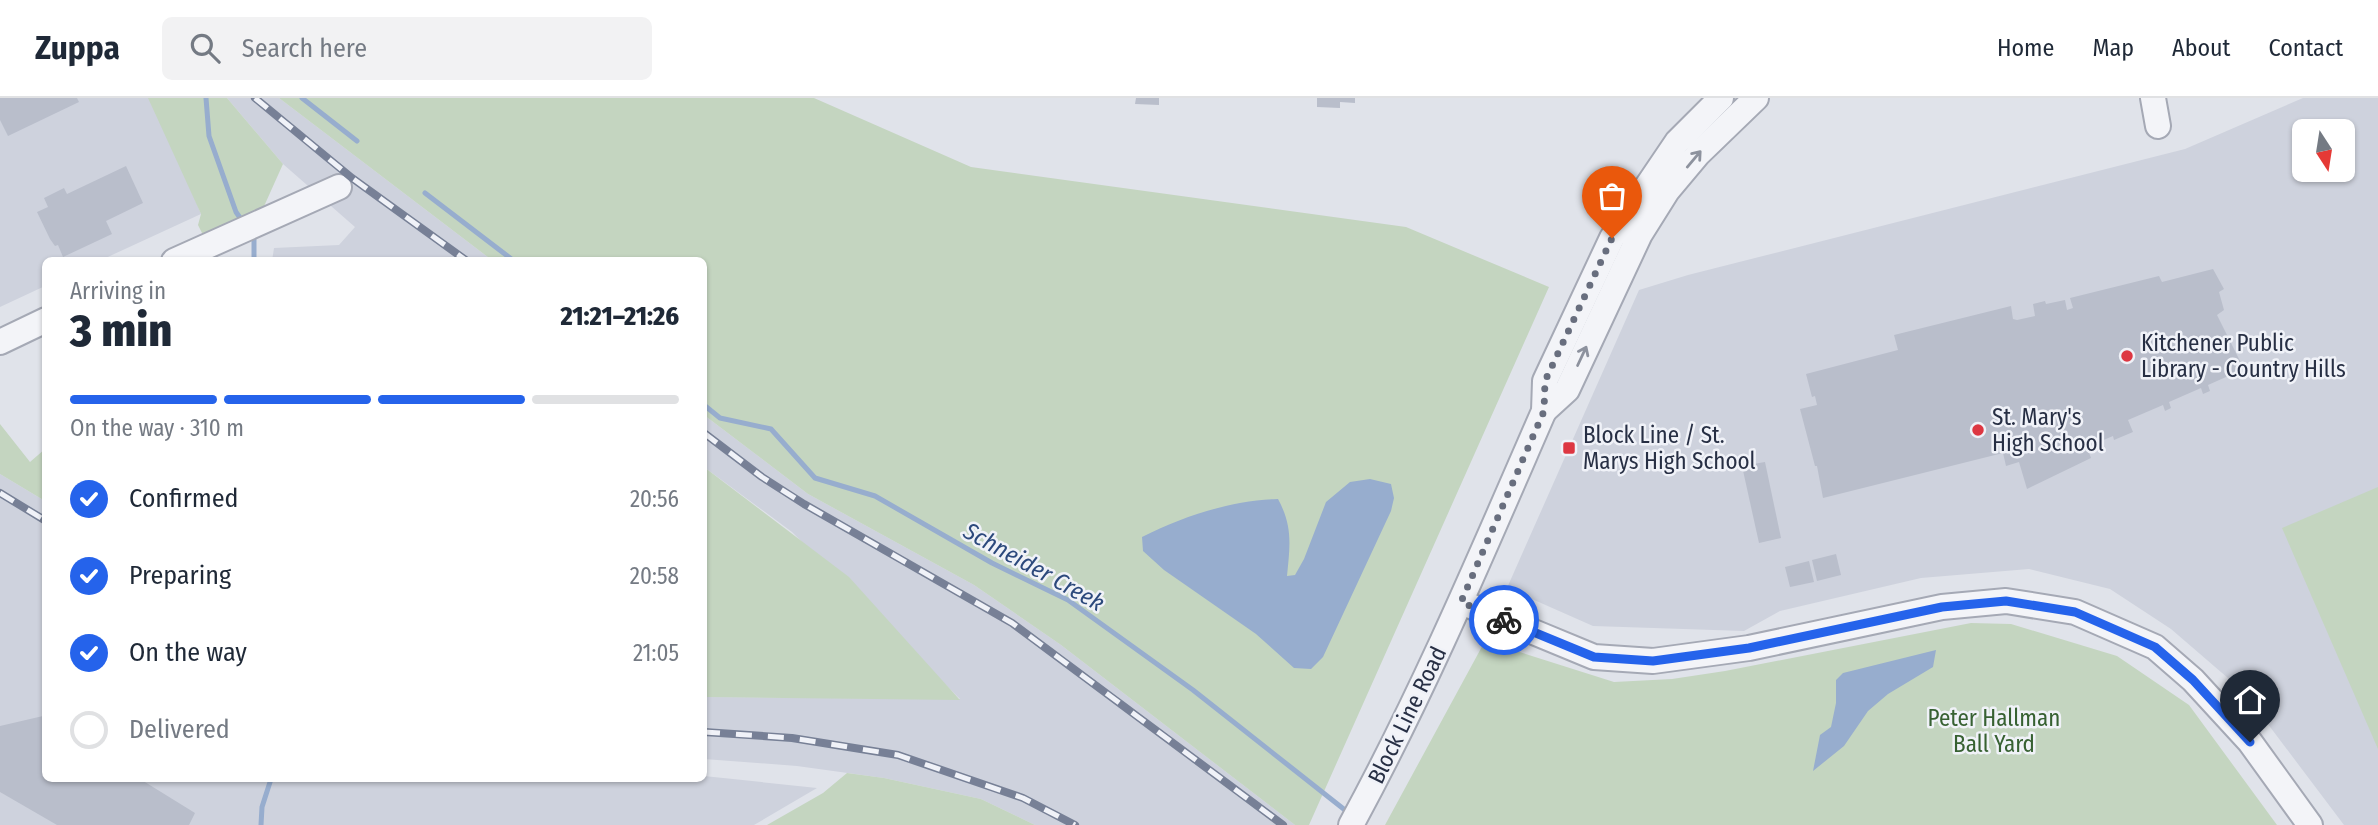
<!DOCTYPE html>
<html lang="en">
<head>
<meta charset="utf-8">
<style>
  :root { --surface:#fff; --page:#f2f2f3; --text:#1f2937; --muted:#747a83; --line:#e0e1e3; --accent:#2563eb }
  body { margin:0; font-family:"Fira Sans Condensed",sans-serif; background:var(--page); color:var(--text); height:100vh; display:flex; flex-direction:column; font-size:26px; white-space:nowrap }
  * { box-sizing:border-box; margin:0 }
  p { font-size:23px; color:var(--muted) }
  .icon { flex:none; width:38px; height:38px; fill:none; stroke:currentColor; stroke-width:2; stroke-linecap:round; stroke-linejoin:round }
  .map { position:relative; flex:1; overflow:hidden }
  .details { position:absolute; left:42px; top:159px; width:665px; height:525px; display:flex; flex-direction:column; background:var(--surface); border-radius:10px; box-shadow:0 2px 5px #0004 }
  .details>* { flex:none }
  .needle { width:46px; rotate:168deg }
  .fabs { position:absolute; left:2292px; top:21px; display:grid; gap:14px }
  .fabs a { display:grid; place-items:center; width:63px; height:63px; border-radius:10px; background:var(--surface); box-shadow:0 2px 5px #0004; font-size:35px }
  .pin { position:absolute; display:grid; place-items:center; width:60px; height:60px; color:#fff; margin:-72px -30px; border-radius:50% 50% 50% 0; rotate:-45deg; box-shadow:0 0 7px #0007 }
  .pin .icon { rotate:45deg }
  .courier { position:absolute; display:grid; place-items:center; width:70px; height:70px; margin:-35px; border:5px solid #2563eb; border-radius:50%; background:#fff; color:#222; box-shadow:0 2px 9px #0007 }
  .head em { font-style:normal; font-weight:800 }
  .head div { display:flex; flex-direction:column-reverse }
  .head { display:flex; align-items:center; justify-content:space-between; height:119px; padding:0 28px }
  h1 { font-size:46px; font-weight:800; line-height:52px }
  .bar { display:grid; grid-template-columns:repeat(4,1fr); gap:10px 7px; align-content:center; height:84px; padding:0 28px }
  .bar i { height:9px; border-radius:5px; background:var(--line) }
  .bar .current { background:var(--accent) }
  .bar p { grid-column:span 4 }
  ol { padding:0 28px; list-style:none }
  li { display:flex; align-items:center; gap:21px; height:77px }
  li p { margin-inline-start:auto }
  li .icon { padding:7px; border-radius:50%; background:var(--accent); color:#fff; stroke-width:4 }
  li:last-child { color:var(--muted) }
  li i { width:38px; height:38px; border:4px solid var(--line); border-radius:50% }
  header { display:flex; align-items:center; gap:42px; box-sizing:border-box; height:98px; padding:0 35px; background:var(--surface); border-bottom:2px solid var(--line) }
  header strong { font-size:33px }
  nav { display:flex; gap:38px; margin-inline-start:auto; font-size:24px }
  .search { width:490px; height:63px; background:var(--page); display:flex; align-items:center; gap:18px; box-sizing:border-box; padding:0 24px; border-radius:10px; color:var(--muted); font-size:26px }
  .map>svg:first-child { display:block }
  .built { fill:#ced2dd; fill-rule:evenodd }
  .green { fill:#c4d5c0 }
  .water { fill:#97adce }
  .lines { fill:none; stroke-linecap:round; stroke-linejoin:round }
  .stream { stroke:#97adce; stroke-width:5 }
  .building { fill:#b9becb }
  .minor-casing { stroke:#a5a9b5; stroke-width:28 }
  .minor { stroke:#f3f4f8; stroke-width:24 }
  .rail-casing { stroke:#778096; stroke-width:8 }
  .rail { stroke:#f0f2f8; stroke-width:5; stroke-dasharray:16; stroke-linecap:butt }
  .oneway { stroke:#8d929e }
  .done { stroke:#686e7e; stroke-width:7; stroke-dasharray:0 12.6 }
  .route { stroke:#2563eb; stroke-width:9 }
  .poi-dot { fill:#dd3742; stroke:#f0f2f8; stroke-width:2.5 }
  .labels { text-anchor:middle; stroke-width:5; stroke-linejoin:round; paint-order:stroke }
  .poi-label { font-size:23px; fill:#272f44; stroke:#f0f2f8; text-anchor:start }
  .street-label { font-size:23px; fill:#272f44; stroke:#f0f2f8 }
  .park-label { font-size:23px; fill:#376132; stroke:#f0f2f8 }
  .water-label { font-size:24px; font-style:italic; fill:#2c497c; stroke:#f0f2f8 }
</style>
</head>
<body>
<header>
<strong>Zuppa</strong>
<div class="search"><svg class="icon" aria-label="search" viewBox="0 0 24 24"><circle cx="10" cy="10" r="6"/><path d="M15 15l6 6"/></svg>Search here</div>
<nav><a>Home</a><a>Map</a><a>About</a><a>Contact</a></nav>
</header>
<div class="map">
<svg width="2378" height="727" viewBox="0 0 2378 727">
  <rect width="100%" height="100%" fill="#e0e3ea"/>
  <g class="built">
    <path d="M0,0h153l48,116 -102,47h-53l-1,25 -45,21z"/>
    <path d="M227,0h52l214,163h-221l2,-13 65,-3 16,-18 -72,-63z"/>
    <path d="M2303,0h75v727h-34l-101,-134 -72,-62 -61,-40 -81,-20 -108,9 -141,33 -36,20 -151,-5 -86,-38 132,-298 49,-15 497,-126zM2305,33h38v39h-38z"/>
    <path d="M704,317l104,79 166,91 87,60 234,180h-260l-54,-26 -97,-21 -87,-12 -93,-7v-62l256,2 -168,-167 -88,-65z"/>
    <path d="M0,376l45,27 1,278h658v-3l113,12 -63,37h-754z"/>
  </g>
  <g class="green">
    <path d="M148,0h79l56,66 -22,49 -55,28 -8,-16 3,-11z"/>
    <path d="M279,0h535l157,69 435,60 143,60 -240,538h-14l-234,-180 -87,-60 -166,-91 -104,-79v-154h-211z"/>
    <path d="M0,326l30,38 15,-13v52l-45,-27z"/>
    <path d="M704,369l145,110 111,123 -256,-3z"/>
    <path d="M2378,389v262l-96,-221z"/>
    <path d="M1971,525l40,1 106,32 72,49 88,120h-892l100,-184 129,41 58,-3 53,-8z"/>
    <path d="M847,675l37,5 97,21 54,26h-268l56,-32z"/>
  </g>
  <g class="water">
    <path d="M1370,381l21,5 3,14 -3,13 -68,146 -12,12 -17,-1 -38,-34 -92,-64 -21,-19 -1,-14c41,-21 91,-37 136,-38 15,28 12,46 9,77l8,-1 9,-16 22,-57 24,-20z"/>
    <path d="M1936,552l-3,17 -45,27 -20,17 -24,35 -31,25 7,-36 11,-8 5,-24v-23l7,-7z"/>
  </g>
  <g class="lines">
    <g class="stream">
      <path d="M206,0l3,38 27,76 7,10"/>
      <path d="M302,0l55,43"/>
      <path d="M425,95l89,68"/>
      <path d="M250,136l4,6v21"/>
      <path d="M704,307l16,13 51,11 44,49 60,18 117,67 76,37 125,90 157,124"/>
      <path d="M261,727l1,-18 9,-28"/>
    </g>
  </g>
  <g class="building">
    <path d="M0,0h77l2,4 -71,34 -8,-16z"/>
    <path d="M1136,0h23v7l-24,-1z"/>
    <path d="M1317,0h38v5l-15,-1v6l-23,-1z"/>
    <path d="M126,68l17,37 -37,18 6,13 -49,23 -5,-12 -3,1 -5,-7 -13,-27 11,-5 -4,-9 20,-10 3,6z"/>
    <path d="M2213,171l11,20 -5,3 5,18 -7,5 27,54 -36,16 2,6 -7,3 -2,-6 -32,14 2,6 -6,3 -2,-6 -35,15 5,12 -19,8 -1,-4 -26,11 4,11 -64,31 -8,-27 -13,4 -3,-13 -180,45 -6,-32h-2l-15,-57 17,-4 -2,-9 -3,1 -6,-23 92,-24 -4,-15 117,-29 2,13 4,1 18,-4 -2,-12 12,-3 1,3 19,-4 2,10 6,-2 -3,-10 89,-22 3,6z"/>
    <path d="M1765,364l16,76 -22,5 -17,-77z"/>
    <path d="M1836,456l5,21 -24,6 -5,-21z"/>
    <path d="M1809,463l5,21 -24,5 -5,-20z"/>
    <path d="M43,618l3,63h94l55,34 -6,12h-132l-57,-33v-66z"/>
  </g>
  <g class="lines">
    <g class="minor-casing">
      <g id="minor">
        <path d="M2153,0l5,28"/>
        <path d="M174,163l165,-74"/>
        <path d="M0,244l46,-22"/>
        <path d="M1544,313l23,-21 73,-156 27,-43 31,-37 58,-56"/>
        <path d="M1461,504l133,55 59,4 96,-13 193,-41 64,-6 69,11 80,35 38,33 57,62 60,83"/>
        <path d="M1351,727c73,-134 132,-274 193,-414l1,-30 67,-143 65,-96 44,-44"/>
      </g>
    </g>
    <use href="#minor" class="minor"/>
    <g class="rail-casing">
      <g id="rail">
        <path d="M255,0l97,80 115,83"/>
        <path d="M704,335l58,44 42,27 208,119 271,202"/>
        <path d="M0,395l46,28"/>
        <path d="M704,634l88,6 106,17 125,43 52,27"/>
      </g>
    </g>
    <use href="#rail" class="rail"/>
  </g>
  <defs><path id="oneway-shaft" d="M-6 0H5M1.5-3L5.5 0L1.5 3" fill="none" stroke-width="1.6" stroke-linecap="round" stroke-linejoin="round" transform="scale(1.75)"/></defs>
  <g class="oneway">
    <use href="#oneway-shaft" transform="translate(1694 61) rotate(-50)"/>
    <use href="#oneway-shaft" transform="translate(1582 258) rotate(-65)"/>
  </g>
  <g class="lines">
    <path class="done" d="M1504,522l-43,-18 83,-191 1,-30 67,-143"/>
    <path class="route" d="M1504,522l90,37 59,4 96,-13 193,-41 64,-6 69,11 80,35 38,33 57,62"/>
  </g>
  <g class="poi-dot">
    <circle cx="2127" cy="258" r="7"/>
    <circle cx="1978" cy="332" r="7"/>
    <rect x="1562" y="343" width="14" height="14" rx="3.5"/>
  </g>
  <g class="labels">
    <g class="poi-label">
      <text x="2141" y="253">Kitchener Public<tspan x="2141" dy="26">Library - Country Hills</tspan></text>
      <text x="1992" y="327">St. Mary's<tspan x="1992" dy="26">High School</tspan></text>
      <text x="1583" y="345">Block Line / St.<tspan x="1583" dy="26">Marys High School</tspan></text>
    </g>
    <g class="street-label">
      <text transform="translate(1407 617) rotate(-64)" y="8">Block Line Road</text>
    </g>
    <g class="park-label">
      <text x="1994" y="628">Peter Hallman<tspan x="1994" dy="26">Ball Yard</tspan></text>
    </g>
    <g class="water-label">
      <text transform="translate(1034 469) rotate(29)" y="8">Schneider Creek</text>
    </g>
  </g>
</svg>
<div class="fabs">
<a><svg class="needle" viewBox="-14 -14 28 28"><path d="M0-13l5 13h-10z" fill="#e53935"/><path d="M0 13l5-13h-10z" fill="#747a83"/></svg></a>
</div>
<div class="pin" style="left:1612px;top:140px;background:#ea580c"><svg class="icon" aria-label="bag" viewBox="0 0 24 24"><path d="M5 8h14l-1 12H6zM9 8a3 3 0 0 1 6 0"/></svg></div>
<div class="pin" style="left:2250px;top:644px;background:#1f2937"><svg class="icon" aria-label="home" viewBox="0 0 24 24"><path d="M3 11l9-7 9 7M6 9v11h12V9"/></svg></div>
<div class="courier" style="left:1504px;top:522px"><svg class="icon" aria-label="bike" viewBox="0 0 24 24"><circle cx="6" cy="16" r="4"/><circle cx="18" cy="16" r="4"/><path d="M6 16l4-8h5l3 8M10 8l3 8H6M13 5h3"/></svg></div>
<section class="details">
<div class="head"><div><h1>3 min</h1><p>Arriving in</p></div><em>21:21–21:26</em></div>
<div class="bar"><i class="current"></i><i class="current"></i><i class="current"></i><i></i><p>On the way · 310 m</p></div>
<ol>
<li><svg class="icon" aria-label="check" viewBox="0 0 24 24"><path d="M5 12l5 5 9-10"/></svg>Confirmed<p>20:56</p></li>
<li><svg class="icon" aria-label="check" viewBox="0 0 24 24"><path d="M5 12l5 5 9-10"/></svg>Preparing<p>20:58</p></li>
<li><svg class="icon" aria-label="check" viewBox="0 0 24 24"><path d="M5 12l5 5 9-10"/></svg>On the way<p>21:05</p></li>
<li><i></i>Delivered</li>
</ol>
</section>
</div>
</body>
</html>
